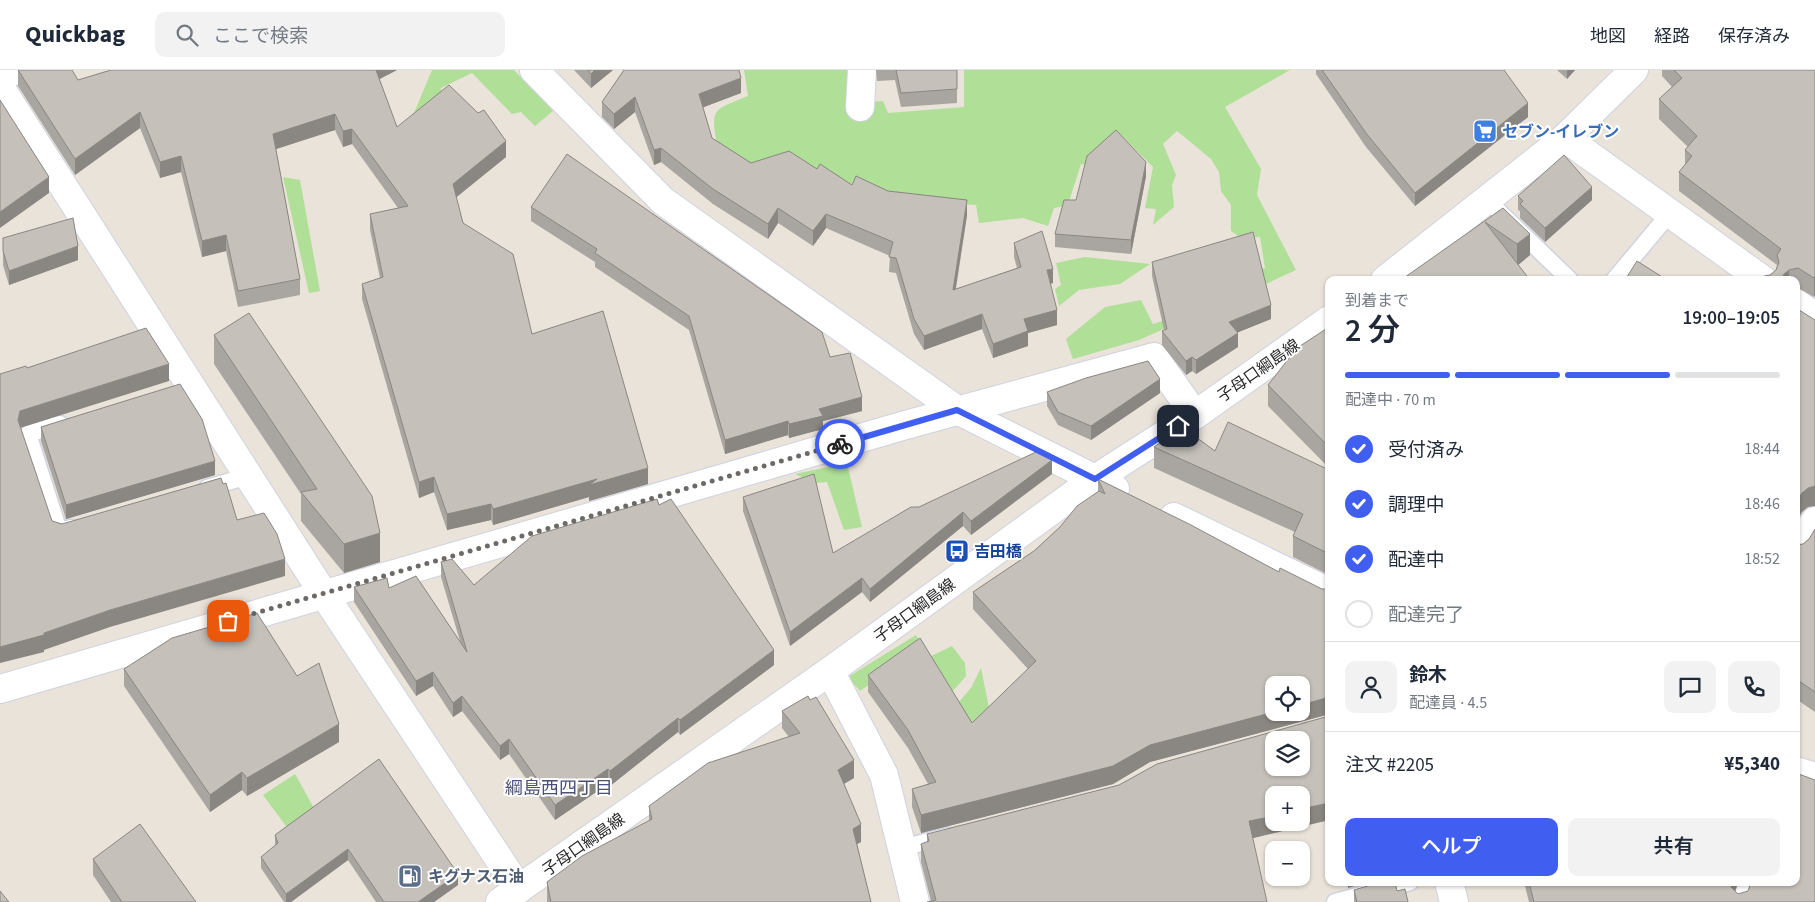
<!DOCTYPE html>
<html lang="ja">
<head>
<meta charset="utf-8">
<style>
  :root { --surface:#fff; --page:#f2f2f3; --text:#1f2937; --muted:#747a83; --line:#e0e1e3; --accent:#405ff1 }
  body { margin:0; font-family:"Source Sans 3","Noto Sans JP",sans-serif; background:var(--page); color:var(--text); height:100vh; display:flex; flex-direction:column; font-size:19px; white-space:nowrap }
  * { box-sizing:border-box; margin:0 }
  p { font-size:16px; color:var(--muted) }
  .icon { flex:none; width:28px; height:28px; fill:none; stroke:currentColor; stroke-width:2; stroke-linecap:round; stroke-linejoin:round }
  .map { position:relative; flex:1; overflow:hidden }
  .side { position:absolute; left:1325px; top:206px; width:475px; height:610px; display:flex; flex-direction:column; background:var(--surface); border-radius:10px; box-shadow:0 1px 4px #0004 }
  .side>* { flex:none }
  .controls { position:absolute; left:1265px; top:606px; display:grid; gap:10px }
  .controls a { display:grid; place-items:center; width:45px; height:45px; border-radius:10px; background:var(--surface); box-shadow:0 1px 4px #0004; font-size:25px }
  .pin { position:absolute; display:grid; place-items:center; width:42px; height:42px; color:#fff; margin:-21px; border-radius:10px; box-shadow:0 2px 8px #0006 }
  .courier { position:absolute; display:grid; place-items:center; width:50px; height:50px; margin:-25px; border:4px solid #405ff1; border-radius:50%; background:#fff; color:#222; box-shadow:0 1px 6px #0007 }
  .overview em { font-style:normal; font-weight:600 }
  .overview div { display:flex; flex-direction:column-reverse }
  .overview { display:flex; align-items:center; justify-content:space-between; height:85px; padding:0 20px }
  h1 { font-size:32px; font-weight:600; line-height:38px }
  .bar { display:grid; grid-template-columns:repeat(4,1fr); gap:8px 5px; align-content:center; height:60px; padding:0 20px }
  .bar i { height:6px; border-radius:4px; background:var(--line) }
  .bar .on { background:var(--accent) }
  .bar p { grid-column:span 4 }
  .line { display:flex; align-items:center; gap:12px; padding:0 20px; border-top:1px solid var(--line) }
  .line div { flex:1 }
  .round { display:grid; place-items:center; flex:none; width:52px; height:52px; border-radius:10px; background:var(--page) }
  ol { padding:0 20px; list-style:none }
  li { display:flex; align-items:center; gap:15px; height:55px }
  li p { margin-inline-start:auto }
  li .icon { padding:5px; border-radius:50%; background:var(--accent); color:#fff; stroke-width:4 }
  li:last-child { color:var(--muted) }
  li i { width:28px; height:28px; border:2px solid var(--line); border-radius:50% }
  .action { display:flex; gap:10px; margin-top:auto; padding:10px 20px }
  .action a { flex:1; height:58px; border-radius:10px; background:var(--accent); color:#fff; font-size:20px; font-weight:600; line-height:58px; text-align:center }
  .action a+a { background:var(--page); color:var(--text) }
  header { display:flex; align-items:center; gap:30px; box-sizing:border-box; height:70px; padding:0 25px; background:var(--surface); border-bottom:1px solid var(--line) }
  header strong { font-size:24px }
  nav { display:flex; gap:28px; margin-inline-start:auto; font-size:18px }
  .search { width:350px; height:45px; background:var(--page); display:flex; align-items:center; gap:12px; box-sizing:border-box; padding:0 18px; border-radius:10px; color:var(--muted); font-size:19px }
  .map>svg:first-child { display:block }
  .green { fill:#b0df98 }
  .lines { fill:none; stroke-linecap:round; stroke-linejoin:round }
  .service-casing { stroke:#cfd2e0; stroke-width:19 }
  .minor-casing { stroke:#cfd2e0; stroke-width:30 }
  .secondary-casing { stroke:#cfd2e0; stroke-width:30 }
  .service { stroke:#fff; stroke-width:16 }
  .minor { stroke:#fff; stroke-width:28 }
  .secondary { stroke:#fff; stroke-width:28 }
  .wall { fill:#a9a5a0 }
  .shaded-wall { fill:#8a8682 }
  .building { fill:#c5c0ba; stroke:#8a8682; fill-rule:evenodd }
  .done { stroke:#6c6966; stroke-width:5; stroke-dasharray:0 9 }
  .route { stroke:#405ff1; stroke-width:6 }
  .labels { text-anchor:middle; stroke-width:4; stroke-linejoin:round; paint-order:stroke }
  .shop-label { font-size:16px; font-weight:bold; fill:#366cbe; stroke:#fff; text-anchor:start }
  .street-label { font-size:16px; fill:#282828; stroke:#fff }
  .transit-label { font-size:16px; font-weight:bold; fill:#164399; stroke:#fff; text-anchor:start }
  .service-label { font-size:16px; font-weight:bold; fill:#4e5e75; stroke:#fff; text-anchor:start }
  .neighbourhood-label { font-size:18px; fill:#4b5276; stroke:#fff }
</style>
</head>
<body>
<header>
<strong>Quickbag</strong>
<div class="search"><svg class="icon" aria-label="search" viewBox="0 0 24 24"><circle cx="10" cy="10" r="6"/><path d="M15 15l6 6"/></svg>ここで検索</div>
<nav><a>地図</a><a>経路</a><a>保存済み</a></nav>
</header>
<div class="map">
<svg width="1815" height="832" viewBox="0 0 1815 832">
  <rect width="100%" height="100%" fill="#eae3da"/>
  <g class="green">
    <path d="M432,0h82l39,41 -18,15 -14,-14 -9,2 -40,-41 -31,15 3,13 -30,12z"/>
    <path d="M744,0h108l-2,48 19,-4v-12l14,-1 5,12 76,-6v-37h326l-65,37 36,62 -4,26 39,75 -84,39 -5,-22 58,-19 -5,-31 -19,1 -10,-7v-26l-10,-14 -2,-19 -8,-13 -34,-28 -14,13 13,31 -4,10 2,22 -21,18 3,-16 -11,-1 8,-41 -34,-34 -28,23 2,10 -12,-2 -13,41 -14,3 -6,18 -25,-8 -44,5 -3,-18 -80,-5 -41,-19 -7,5 -30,-18 -9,5 -54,-1 -38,-27c-7,-38 -3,-35 31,-49z"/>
    <path d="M283,107l17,3 20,111 -11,2z"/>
    <path d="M1085,187l65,7 -30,20 -41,6 -20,16 -4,-17 6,-4 -5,-22z"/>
    <path d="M1141,230l12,24 48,-16 1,4 -63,28 -66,19 -7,-20 39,-32z"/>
    <path d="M847,393l15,64 -18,3 -17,-48 -12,1 -20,-9z"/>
    <path d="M916,565l7,12 -63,44 -12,-14z"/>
    <path d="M952,576l13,17 1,13 -13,15 -24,-34z"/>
    <path d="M981,598l10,50 -20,11 -14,-25 14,-16z"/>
    <path d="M295,704l20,36 -26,20 -26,-35z"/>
  </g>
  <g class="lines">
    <g class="service-casing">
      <g id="service">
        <path d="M1487,130l83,80"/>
        <path d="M1614,210l56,-67"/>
        <path d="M60,354l-32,10 31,97 12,-3"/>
        <path d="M207,418l41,-12"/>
        <path d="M902,778l46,-12"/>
        <path d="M1335,832l75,-20"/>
        <path d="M1741,832l6,-20"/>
      </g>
    </g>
    <g class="minor-casing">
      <g id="minor">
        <path d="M534,0l129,131 294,209 158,79"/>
        <path d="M0,6l17,-6"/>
        <path d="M0,17l323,506 196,296"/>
        <path d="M860,37l2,-37"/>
        <path d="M1565,68l198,142"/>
        <path d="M1796,233l19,14"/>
        <path d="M1174,447l155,75"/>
        <path d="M1796,479l19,-28"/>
        <path d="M830,601l54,104 31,127"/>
        <path d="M0,619l902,-263 252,-69 41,58"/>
        <path d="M1796,701l19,6"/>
        <path d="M1449,812l5,20"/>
      </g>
    </g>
    <g class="secondary-casing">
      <g id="secondary">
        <path d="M1385,210l180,-142 69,-68"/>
        <path d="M500,832l330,-231 265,-192 100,-64 134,-95"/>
      </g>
    </g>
    <use href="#service" class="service"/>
    <use href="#minor" class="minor"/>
    <use href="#secondary" class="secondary"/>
  </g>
  <g class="wall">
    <path d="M18,0l60,10 33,-10h286l-18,9 18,48 109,30 -50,40 7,26 69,111 116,150 -59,17v-4l-96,28 -2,-5 -44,10 -13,-38 -15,6 -57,-199v-15l18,-6 -10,-48v-16l28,-6 -46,-64 -9,3 -8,-17 -59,19 24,130v16l-62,12 -12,-56 -24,6 -21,-85 -21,6 -20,-50 -65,47 -57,-89z"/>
    <path d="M574,0h39l-22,18z"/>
    <path d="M624,0l117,23 -38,14 9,31 39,25 66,6 35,16 36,6 79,24 -11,74 61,-21 -3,-11v-14l39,40 -3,1 7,41 -29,8v13l-35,12 -11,-29 -58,21 -10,-16 -18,-61 -7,-1 1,-16 -64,-28 -13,18 -35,-23 -10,16 -55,-35 -52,-42 -7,3 -19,-53 -21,17 -12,-12v-15z"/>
    <path d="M876,0h81v33l-56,4 -6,-27 -18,1z"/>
    <path d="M1316,0h188l24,47 -113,89 -49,-59 -50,-73z"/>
    <path d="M1557,0h18l-8,9z"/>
    <path d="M1662,0h153v225l-1,2 -16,-9h-2v-8h-35l9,-5 6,-5 1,-5 -98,-74v-19l6,-7v-15l3,-3 -29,-28v-20l13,-12 -10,-11z"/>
    <path d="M1146,106l-15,78 -76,-7v-13l21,-34z"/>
    <path d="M1518,126l74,4 -47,42 -25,-24v-7l-2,-1z"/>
    <path d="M531,137l299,150 32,54 -39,10v8l-34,9 -1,-3 -63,19 -36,-124 -94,-63v-5l-64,-41z"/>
    <path d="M1503,138l27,47 -12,10 -107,9z"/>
    <path d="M3,168l75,22 -69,25 -6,-20z"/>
    <path d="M1152,192l119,57 -33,13v15l-42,27 -4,-3 -6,4 -24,-30v-14l2,-1 -12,-54z"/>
    <path d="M1329,257v141l-61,-62v-21z"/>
    <path d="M214,265l166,227 -36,11 -43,-52v-27l-87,-130z"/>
    <path d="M1047,322l113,1 -69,47 -33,-15 -11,-19z"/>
    <path d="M41,357l174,48 -149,44 -25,-78z"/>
    <path d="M1154,377l61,4 114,19v105l-36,-18v-21l2,-4 -141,-64z"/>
    <path d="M1052,404l-81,61 -8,-9 -93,76 -8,-10 -72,54 -47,-135v-14l90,56 86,-46z"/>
    <path d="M1098,409l181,93 43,17h7v127l-3,-1 -176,47 -37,22 -192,49 -9,-26v-18l16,-5 -20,-36 -40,-56v-17l104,48 56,-54 -55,-60v-17l61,-41 64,-59z"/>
    <path d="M659,435l115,160 -94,70 -2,-3 -68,54 -2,-2 -53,36 -46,-66 -9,6 -38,-49 -9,6 -20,-31 -17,10 -62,-94v-15l35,1 71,53 -19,-64v-15l33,23z"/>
    <path d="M1815,459v183l-19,-13v-154l7,-1 6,-5z"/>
    <path d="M124,599l173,7 42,66 -92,54 -5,-6 -32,22 -86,-126z"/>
    <path d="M782,641l72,67 -10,6 17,58 -4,2 14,58h-324v-20l102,-61v-15l140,-69 -7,-9z"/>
    <path d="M379,689l79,126 -24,17h-58l-28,-42 -57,42h-7l-23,-34v-11l14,-11v-11z"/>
    <path d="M1329,750l-76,18 -322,63 -10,-39v-18l6,-2v-8z"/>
    <path d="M93,789l103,43h-85l-18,-27z"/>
    <path d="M1524,812h214l-3,9 3,3 77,8h-286z"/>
    <path d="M1354,820l43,1 11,11h-54z"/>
  </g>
  <g class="shaded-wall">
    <path d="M374,0h23l-23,12z"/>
    <path d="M595,0h18l-22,18v-14z"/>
    <path d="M1567,0h8l-8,9z"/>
    <path d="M741,8v15l-42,16v-15z"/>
    <path d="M635,27v15l-21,17v-15z"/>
    <path d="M1528,33v14l-113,89v-13z"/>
    <path d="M140,42v16l-65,47v-16z"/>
    <path d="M335,44v16l-62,20v-16z"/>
    <path d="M352,59v15l-9,3v-16z"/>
    <path d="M506,71v16l-53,43v-16z"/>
    <path d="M661,78v14l-7,3v-15z"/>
    <path d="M181,86v16l-21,6v-16z"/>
    <path d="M1146,92v14l-15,78v-14z"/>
    <path d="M49,107v16l-49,35v-16z"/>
    <path d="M1592,117v13l-47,42v-14z"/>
    <path d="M967,130v15l-14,89v-14z"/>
    <path d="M778,138v15l-10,16v-15z"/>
    <path d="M826,144v14l-13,18v-15z"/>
    <path d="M1530,164v21l-13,11v-22z"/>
    <path d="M226,165v16l-24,6v-16z"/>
    <path d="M78,176v14l-69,25v-14z"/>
    <path d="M1053,199v14l-6,2v-15z"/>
    <path d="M1789,200v10h-8l3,-6z"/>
    <path d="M1815,206v19l-1,2v-19z"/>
    <path d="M1271,235v14l-42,17v-14z"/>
    <path d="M1057,240v15l-29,8v13l-35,12v-14l31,-25z"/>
    <path d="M982,244v15l-58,21v-14z"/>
    <path d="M1238,263v14l-42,27v-14z"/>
    <path d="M1192,287v14l-6,4v-14z"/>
    <path d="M169,294v17l-149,47 -2,-8 2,-9z"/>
    <path d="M1160,309v14l-69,47v-14z"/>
    <path d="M862,327v14l-39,10v8l-34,9v-14l30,-15z"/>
    <path d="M788,351v14l-63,19v-14z"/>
    <path d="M1052,390v14l-81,61v-14z"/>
    <path d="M215,391v14l-149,44v-14z"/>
    <path d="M648,398v16l-59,17v-4l-96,28v-16l104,-30z"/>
    <path d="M434,407v15l-15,6v-16z"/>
    <path d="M1815,416v20l-7,1 -6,5 -6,10v-19l6,-10 6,-5z"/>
    <path d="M491,434v16l-44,10v-16z"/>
    <path d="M963,442v14l-93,76v-13z"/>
    <path d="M380,463v29l-36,11v-29z"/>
    <path d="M285,489v17l-175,51 -66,23v2l-44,11v-16l44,-14 66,-23z"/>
    <path d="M862,508v14l-72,54v-14z"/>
    <path d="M774,580v15l-94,70v-15z"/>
    <path d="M433,602v14l-17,10v-15z"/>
    <path d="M462,626v15l-9,6v-14z"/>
    <path d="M1326,628v17l-176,47 -37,22 -192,49v-18l229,-70 124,-33h27v-7z"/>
    <path d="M678,648v14l-68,54v-15z"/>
    <path d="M339,654v18l-92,54v-18z"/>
    <path d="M509,669v15l-9,6v-14z"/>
    <path d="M854,690v18l-16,9v-17z"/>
    <path d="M608,699v15l-53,36v-15z"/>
    <path d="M242,702v18l-32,22v-17z"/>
    <path d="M1329,733v17l-80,19v-18l25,-5v6h27v-13z"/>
    <path d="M861,754v18l-8,4v-17z"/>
    <path d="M348,779v11l-57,42h-5v-8z"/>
    <path d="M458,804v11l-24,17h-16z"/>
    <path d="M1348,812h21l-21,6z"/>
    <path d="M1733,812h5l-6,20 -1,-15z"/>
  </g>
  <g class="building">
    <path d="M18,0h54l6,10 33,-10h265l21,57 52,-42 29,28 6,-3 22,31 -53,43 10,39 50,31 19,80 71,-23 45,157 -59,17 8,-6 -104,30 -2,-5 -44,10 -13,-37 -15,5 -57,-198 21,-7 -13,-63 38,-8 -56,-77 -9,2 -8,-17 -62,20 27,145 -62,12 -12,-56 -24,6 -21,-85 -21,6 -20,-50 -65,47z"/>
    <path d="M588,0h7l-4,4z"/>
    <path d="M624,0h115l2,8 -42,16 13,44 39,25 38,-12 28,18 3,-5 32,21 4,-9 32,15 79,9 -14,90 68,-23 -7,-24 28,-12 11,38 -6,1 10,40 -33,9 4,12 -35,13 -11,-30 -58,22 -10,-17 -18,-61 -7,-1 4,-15 -67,-28 -13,17 -35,-23 -10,16 -55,-35 -52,-41 -7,2 -19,-53 -21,17 -12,-12z"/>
    <path d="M896,0h61v19l-56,4z"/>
    <path d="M1322,0h182l24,33 -113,90 -49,-60z"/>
    <path d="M1674,0h141v206l-1,2 -16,-10 -9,2 -5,4 -3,6h-20l3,-4 6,-1 6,-5 3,-8 -2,-7 4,-6 -102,-77 13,-16 -7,-6 12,-14 -38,-37 23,-21z"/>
    <path d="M0,30l49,77 -49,35z"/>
    <path d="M1116,60l30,32 -15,78 -76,-6 9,-34h12l11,-44z"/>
    <path d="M567,84l255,178 8,25 20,-4 12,44 -43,12 4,7 -34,8 -1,-3 -63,19 -36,-124 -94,-63 2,-4 -66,-42z"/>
    <path d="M1564,85l28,32 -47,41 -25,-24 3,-3 -5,-5z"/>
    <path d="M1503,138l27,26 -13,10 -32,-22 45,58h-129z"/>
    <path d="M73,148l5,28 -69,25 -6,-20v-13z"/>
    <path d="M1253,162l18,73 -42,17 9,11 -42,27 -4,-3 -6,4 -24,-30 5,-2 -15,-67z"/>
    <path d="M1637,191l30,19h-42z"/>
    <path d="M1796,238l19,12v166l-7,2 -6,5 -6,10z"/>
    <path d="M249,243l123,183 8,37 -36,11 -43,-52 16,-3 -103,-154z"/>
    <path d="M1329,257v120l-61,-62 29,-37z"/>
    <path d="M146,258l23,36 -149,47 -2,9 34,101 10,3 159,-46 2,6 3,-1 11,37 27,-7 13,21 8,25 -175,51 -66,23v2l-44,12v-273l26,-8 1,2z"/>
    <path d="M1148,291l12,18 -69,47 -33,-14 -11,-20 39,-14z"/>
    <path d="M180,314l22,35 13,42 -149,44 -25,-78z"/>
    <path d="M1228,352l101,48v84l-36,-18 10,-22 -149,-67 28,-20 33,24z"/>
    <path d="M1036,382l16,8 -81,61 -8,-9 -93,77 -8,-11 -72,54 -47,-135 71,-23 19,79 78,-46h8z"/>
    <path d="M1098,409l91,45 90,48 1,-4 42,21h7v110l-3,-1 -25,7v-20h-27v27l-124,33 -37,21 -192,49 -9,-26 24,-7 -28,-52 -40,-55 52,-37 52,85 64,-62 -63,-69 61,-41 26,-24 17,-21 22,-15 6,3z"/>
    <path d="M657,429l2,6 12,-6 103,151 -94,70 -2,-2 -68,53 -2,-2 -53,36 -46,-66 -9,7 -38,-50 -9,7 -20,-31 -17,9 -62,-94 33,-9 2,10 27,-12 51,76 -26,-90 11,-3 22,26 58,-49z"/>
    <path d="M1815,459v163l-19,-13v-134l7,-1 6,-5z"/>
    <path d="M257,543l40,63 22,-13 20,61 -92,54 -5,-6 -32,23 -86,-126 48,-31z"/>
    <path d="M808,626l2,4 6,-3 38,63 -16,10 23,54 -8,5 18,73h-320l-4,-20 35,-26 70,-37 -3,-13 59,-43 92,-30 -18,-22z"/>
    <path d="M1329,646v87l-28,6v-14h-27v21l-25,5 18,81h-340l9,-2 -15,-56 8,-3 -2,-7 192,-49 38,-21zM1274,670h27v28h-27z"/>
    <path d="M379,689l79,115 -40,28h-34l-36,-53 -62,45 -25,-37 17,-14 -3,-8z"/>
    <path d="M1796,703l19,7v122h-281l-5,-20h204l-2,5 7,7 10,-3 3,-9h45z"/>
    <path d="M140,754l56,78h-74l-29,-43z"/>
    <path d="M1381,812h14l2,9 8,-2 3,13h-51l-3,-12z"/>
    <path d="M0,821l9,11h-9z"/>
  </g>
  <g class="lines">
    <path class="done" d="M228,551l612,-177"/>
    <path class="route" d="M840,374l117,-34 138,69 83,-53"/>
  </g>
  <defs>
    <g id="supermarket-square" transform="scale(1.25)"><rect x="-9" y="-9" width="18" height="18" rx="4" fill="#3f7fe0" stroke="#fff"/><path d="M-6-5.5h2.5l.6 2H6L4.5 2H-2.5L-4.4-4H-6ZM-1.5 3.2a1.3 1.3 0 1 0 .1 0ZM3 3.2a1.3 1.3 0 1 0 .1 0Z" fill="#fff"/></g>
    <g id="bus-square" transform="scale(1.25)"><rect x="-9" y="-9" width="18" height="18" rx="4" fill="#1a4fb4" stroke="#fff"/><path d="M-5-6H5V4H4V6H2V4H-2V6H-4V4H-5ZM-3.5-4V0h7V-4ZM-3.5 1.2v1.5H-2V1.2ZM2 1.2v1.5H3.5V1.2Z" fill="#fff"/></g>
    <g id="fuel-square" transform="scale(1.25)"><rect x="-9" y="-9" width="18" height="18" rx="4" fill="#5c6f8a" stroke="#fff"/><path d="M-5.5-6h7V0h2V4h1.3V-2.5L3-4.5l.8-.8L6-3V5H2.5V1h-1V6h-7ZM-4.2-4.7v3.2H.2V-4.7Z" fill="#fff"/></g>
  </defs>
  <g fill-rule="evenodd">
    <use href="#supermarket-square" x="1485" y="61"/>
    <use href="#bus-square" x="957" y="481"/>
    <use href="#fuel-square" x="410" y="806"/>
  </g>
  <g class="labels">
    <g class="shop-label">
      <text x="1502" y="67">セブン-イレブン</text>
    </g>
    <g class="street-label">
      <text transform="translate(1258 300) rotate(-35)" y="6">子母口綱島線</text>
      <text transform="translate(914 540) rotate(-36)" y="6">子母口綱島線</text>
      <text transform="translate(583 774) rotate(-35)" y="6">子母口綱島線</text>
    </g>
    <g class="transit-label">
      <text x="974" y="487">吉田橋</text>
    </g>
    <g class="service-label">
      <text x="428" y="812">キグナス石油</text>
    </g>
    <g class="neighbourhood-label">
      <text x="559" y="724">綱島西四丁目</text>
    </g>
  </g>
</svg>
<div class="controls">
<a><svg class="icon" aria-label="locate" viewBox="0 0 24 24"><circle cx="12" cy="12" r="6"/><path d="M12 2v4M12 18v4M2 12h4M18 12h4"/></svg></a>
<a><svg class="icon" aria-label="layers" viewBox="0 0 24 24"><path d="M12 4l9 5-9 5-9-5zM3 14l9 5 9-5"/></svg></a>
<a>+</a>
<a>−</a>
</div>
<div class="pin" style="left:228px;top:551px;background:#ea580c"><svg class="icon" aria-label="bag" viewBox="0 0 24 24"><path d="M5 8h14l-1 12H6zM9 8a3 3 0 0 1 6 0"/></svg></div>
<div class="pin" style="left:1178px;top:356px;background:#1f2937"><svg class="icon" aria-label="home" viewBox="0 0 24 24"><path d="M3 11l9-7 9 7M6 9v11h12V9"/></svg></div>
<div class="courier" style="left:840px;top:374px"><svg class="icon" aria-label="bike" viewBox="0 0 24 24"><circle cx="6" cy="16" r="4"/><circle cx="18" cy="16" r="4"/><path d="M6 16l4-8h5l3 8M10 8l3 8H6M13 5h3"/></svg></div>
<section class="side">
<div class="overview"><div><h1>2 分</h1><p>到着まで</p></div><em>19:00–19:05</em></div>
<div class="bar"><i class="on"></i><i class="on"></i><i class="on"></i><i></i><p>配達中 · 70 m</p></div>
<ol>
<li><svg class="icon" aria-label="check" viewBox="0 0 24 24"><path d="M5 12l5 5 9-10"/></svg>受付済み<p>18:44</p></li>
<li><svg class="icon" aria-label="check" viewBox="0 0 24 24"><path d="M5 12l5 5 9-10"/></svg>調理中<p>18:46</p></li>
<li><svg class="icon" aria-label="check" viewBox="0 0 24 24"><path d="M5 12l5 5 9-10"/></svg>配達中<p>18:52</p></li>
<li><i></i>配達完了</li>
</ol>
<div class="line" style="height:90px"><a class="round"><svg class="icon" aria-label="person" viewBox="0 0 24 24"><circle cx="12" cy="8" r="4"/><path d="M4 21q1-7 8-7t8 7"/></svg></a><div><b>鈴木</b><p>配達員 · 4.5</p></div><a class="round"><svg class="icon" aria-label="chat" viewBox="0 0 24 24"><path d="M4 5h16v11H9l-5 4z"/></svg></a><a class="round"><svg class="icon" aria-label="phone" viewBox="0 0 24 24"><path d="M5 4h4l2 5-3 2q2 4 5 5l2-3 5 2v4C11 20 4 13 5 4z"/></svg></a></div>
<div class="line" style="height:65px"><div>注文 #2205</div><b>¥5,340</b></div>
<div class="action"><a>ヘルプ</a><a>共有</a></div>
</section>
</div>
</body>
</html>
